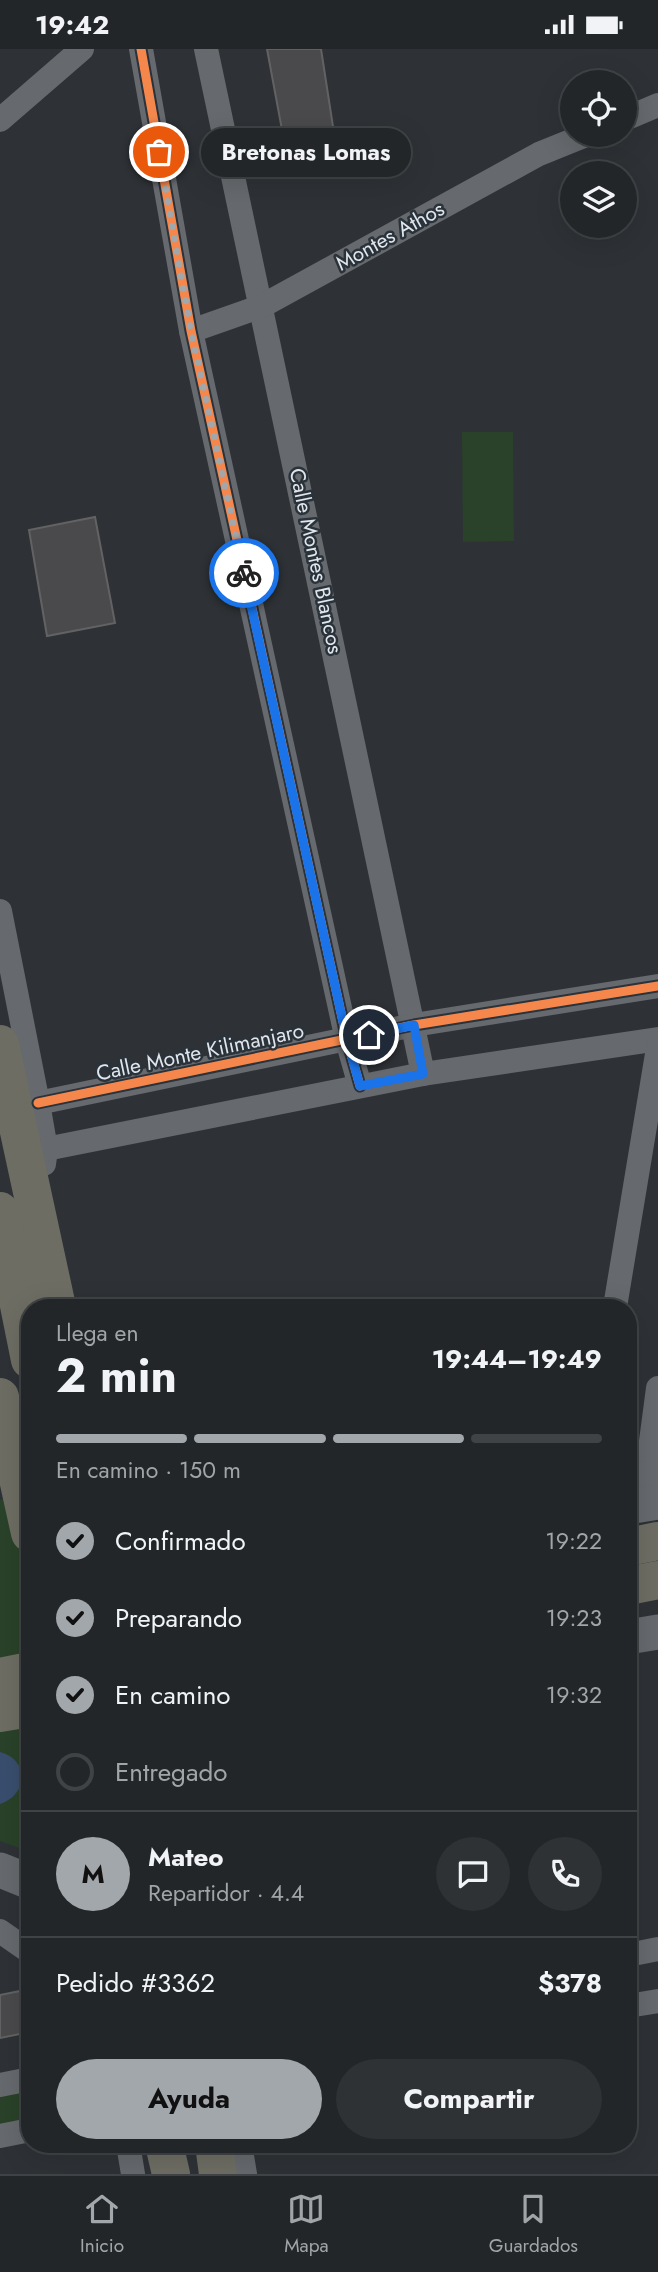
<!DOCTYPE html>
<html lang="es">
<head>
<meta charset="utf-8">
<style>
  :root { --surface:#222628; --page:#2e3234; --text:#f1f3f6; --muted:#a2a5a8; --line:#3f4345; --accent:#a2a7ac }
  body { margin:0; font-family:Jost,sans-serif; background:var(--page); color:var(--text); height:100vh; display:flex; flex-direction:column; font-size:26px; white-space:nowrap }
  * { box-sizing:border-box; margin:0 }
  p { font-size:23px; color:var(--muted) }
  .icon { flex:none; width:38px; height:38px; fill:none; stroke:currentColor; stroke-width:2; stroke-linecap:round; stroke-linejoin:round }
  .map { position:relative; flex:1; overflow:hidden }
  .side { position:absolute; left:21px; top:1250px; width:616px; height:854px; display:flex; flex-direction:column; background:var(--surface); border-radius:28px; box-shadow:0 7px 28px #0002,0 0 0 2px var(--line) }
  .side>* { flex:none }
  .controls { position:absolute; left:560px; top:21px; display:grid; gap:14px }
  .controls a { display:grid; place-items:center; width:77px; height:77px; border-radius:50%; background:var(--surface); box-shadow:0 7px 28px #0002,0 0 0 2px var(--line); font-size:35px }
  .pin { position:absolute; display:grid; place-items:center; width:60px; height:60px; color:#fff; margin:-30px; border:4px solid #fff; border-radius:50%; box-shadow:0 2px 7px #0007 }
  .courier { position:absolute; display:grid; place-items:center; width:70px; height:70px; margin:-35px; border:5px solid #1a73e8; border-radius:50%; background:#fff; color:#222; box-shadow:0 2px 9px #0007 }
  .bubble { position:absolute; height:49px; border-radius:24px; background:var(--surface); box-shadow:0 7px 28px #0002,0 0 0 2px var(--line); font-size:23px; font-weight:700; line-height:49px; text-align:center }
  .head em { font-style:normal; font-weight:700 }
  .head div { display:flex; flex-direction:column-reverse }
  .head { display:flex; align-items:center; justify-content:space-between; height:119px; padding:0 35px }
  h1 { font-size:46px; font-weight:700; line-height:52px }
  .bar { display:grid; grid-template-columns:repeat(4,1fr); gap:10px 7px; align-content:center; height:84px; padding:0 35px }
  .bar i { height:9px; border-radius:5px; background:var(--line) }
  .bar .on { background:var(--accent) }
  .bar p { grid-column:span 4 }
  .line { display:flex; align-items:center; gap:18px; padding:0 35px; border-top:2px solid var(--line) }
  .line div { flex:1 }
  .round { display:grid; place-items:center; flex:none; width:74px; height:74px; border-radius:37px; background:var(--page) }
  ol { padding:0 35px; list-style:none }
  li { display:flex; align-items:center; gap:21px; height:77px }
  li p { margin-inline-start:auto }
  li .icon { padding:7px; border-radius:50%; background:var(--accent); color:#111; stroke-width:4 }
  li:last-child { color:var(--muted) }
  li i { width:38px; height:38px; border:4px solid var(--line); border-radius:50% }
  .cta { display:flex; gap:14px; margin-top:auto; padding:14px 35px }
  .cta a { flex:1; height:80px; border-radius:42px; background:var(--accent); color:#111; font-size:28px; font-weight:700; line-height:80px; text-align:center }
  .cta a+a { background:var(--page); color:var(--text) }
  .status { display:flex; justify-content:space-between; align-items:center; height:49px; padding:0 35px; background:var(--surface); direction:ltr }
  .status svg { height:19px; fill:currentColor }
  .tabs { display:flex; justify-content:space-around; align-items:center; height:98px; border-top:2px solid var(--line); background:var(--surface); font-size:19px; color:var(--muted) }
  .tabs a { display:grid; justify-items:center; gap:4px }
  .tabs .on { color:var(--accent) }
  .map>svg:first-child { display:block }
  .green { fill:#2a4229 }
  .water { fill:#394e6e }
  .building { fill:#4a494b; stroke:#636263; stroke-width:2 }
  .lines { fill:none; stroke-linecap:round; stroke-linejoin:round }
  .street { stroke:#66696d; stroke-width:24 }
  .secondary { stroke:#66696d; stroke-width:35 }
  .highway { stroke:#6d6d64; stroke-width:38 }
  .cycleway-casing { stroke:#2a323a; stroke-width:13 }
  .cycleway { stroke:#f5874c; stroke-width:9 }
  .done { stroke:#a2a7ac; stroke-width:7; stroke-dasharray:0 12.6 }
  .route { stroke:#1a73e8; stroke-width:9 }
  .labels { text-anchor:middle; stroke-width:5; stroke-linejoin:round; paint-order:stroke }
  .street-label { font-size:21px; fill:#e1e6ec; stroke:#2a323a }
</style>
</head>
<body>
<div class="status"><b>19:42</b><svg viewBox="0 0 49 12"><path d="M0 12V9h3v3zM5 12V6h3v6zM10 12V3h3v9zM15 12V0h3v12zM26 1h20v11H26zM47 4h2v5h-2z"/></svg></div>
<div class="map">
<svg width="658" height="2125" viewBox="0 0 658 2125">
  <rect width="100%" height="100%" fill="#2e3236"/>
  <g class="green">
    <path d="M462,383h51l1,109 -51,1z"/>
    <path d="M30,1439v364l-30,-11v-341z"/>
    <path d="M30,2030v51l-30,6v-51z"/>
  </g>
  <path class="water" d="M0,1703c30,8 28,43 0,52z"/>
  <g class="building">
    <path d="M267,0h54l13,84 -46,29z"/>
    <path d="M95,468l20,106 -68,13 -18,-106z"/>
    <path d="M30,1940v43l-30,6v-43z"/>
  </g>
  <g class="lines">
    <g class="street">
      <path d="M141,0l50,282 156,709 13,46"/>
      <path d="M206,0l217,1025"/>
      <path d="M625,70l33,-14"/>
      <path d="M0,71l82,-71"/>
      <path d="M191,282l71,-25 277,-152 47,-19"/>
      <path d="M0,862l38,192 8,46 -2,15"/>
      <path d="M38,1054l376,-78 244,-39"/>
      <path d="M46,1100l377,-75 235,-35"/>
      <path d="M615,1258l43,-259"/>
      <path d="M646,1430l12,-91"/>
      <path d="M0,1882l30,21"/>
      <path d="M628,1906l30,-6"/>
      <path d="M628,1957l30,-5"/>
      <path d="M0,2036l30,-6"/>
      <path d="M0,2087l30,-6"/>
      <path d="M128,2095l5,30"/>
      <path d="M240,2095l5,30"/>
    </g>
    <g class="secondary">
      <path d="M628,1432l30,-3"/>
      <path d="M628,1458l30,-5"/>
      <path d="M628,1588l30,-5"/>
      <path d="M0,1821l30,12"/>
    </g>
    <g class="highway">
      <path d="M0,995l57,263"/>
      <path d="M0,1162l30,149"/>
      <path d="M0,1348l30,136"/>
      <path d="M628,1498l30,-6"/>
      <path d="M628,1537l30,-6"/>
      <path d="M0,1628l30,-6"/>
      <path d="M0,1664l30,-5"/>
      <path d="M164,2095l7,30"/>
      <path d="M214,2095l4,30"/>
    </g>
    <g class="cycleway-casing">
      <g id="cycleway">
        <path d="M141,0l50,282 156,709 13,46"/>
        <path d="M38,1054l376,-78 244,-39"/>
      </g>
    </g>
    <use href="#cycleway" class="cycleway"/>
  </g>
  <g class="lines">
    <path class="done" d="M159,103l32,179 53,242"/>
    <path class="route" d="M244,524l103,467 13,46 63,-12 -9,-49 -45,10"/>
  </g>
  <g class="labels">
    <g class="street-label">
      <text transform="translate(390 187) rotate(-29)" y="7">Montes Athos</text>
      <text transform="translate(316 512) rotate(78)" y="7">Calle Montes Blancos</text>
      <text transform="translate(200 1003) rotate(-12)" y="7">Calle Monte Kilimanjaro</text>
    </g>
  </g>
</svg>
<div class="controls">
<a><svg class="icon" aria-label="locate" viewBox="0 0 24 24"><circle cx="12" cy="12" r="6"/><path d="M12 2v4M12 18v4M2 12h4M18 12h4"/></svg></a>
<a><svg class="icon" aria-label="layers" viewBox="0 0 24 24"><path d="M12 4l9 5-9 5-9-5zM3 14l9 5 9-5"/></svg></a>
</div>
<div class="pin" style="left:159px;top:103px;background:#ea580c"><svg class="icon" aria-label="bag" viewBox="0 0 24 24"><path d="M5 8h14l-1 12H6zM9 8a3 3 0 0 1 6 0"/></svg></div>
<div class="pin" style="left:369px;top:986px;background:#1f2937"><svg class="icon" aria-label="home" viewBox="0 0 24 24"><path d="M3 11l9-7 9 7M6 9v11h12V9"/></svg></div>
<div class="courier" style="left:244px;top:524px"><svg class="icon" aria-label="bike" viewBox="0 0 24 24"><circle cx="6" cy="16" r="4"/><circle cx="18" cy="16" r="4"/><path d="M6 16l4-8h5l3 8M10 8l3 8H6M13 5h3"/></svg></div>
<div class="bubble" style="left:201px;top:79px;width:210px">Bretonas Lomas</div>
<section class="side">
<div class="head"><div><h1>2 min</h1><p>Llega en</p></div><em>19:44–19:49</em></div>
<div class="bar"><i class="on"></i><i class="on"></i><i class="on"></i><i></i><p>En camino · 150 m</p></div>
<ol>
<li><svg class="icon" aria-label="check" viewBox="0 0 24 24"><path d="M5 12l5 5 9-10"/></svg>Confirmado<p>19:22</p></li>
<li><svg class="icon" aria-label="check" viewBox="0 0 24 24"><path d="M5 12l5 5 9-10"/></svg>Preparando<p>19:23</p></li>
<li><svg class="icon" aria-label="check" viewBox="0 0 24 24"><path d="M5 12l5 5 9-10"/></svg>En camino<p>19:32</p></li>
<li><i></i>Entregado</li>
</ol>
<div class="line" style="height:126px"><b class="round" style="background:var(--accent);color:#111">M</b><div><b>Mateo</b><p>Repartidor · 4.4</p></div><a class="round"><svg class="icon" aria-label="chat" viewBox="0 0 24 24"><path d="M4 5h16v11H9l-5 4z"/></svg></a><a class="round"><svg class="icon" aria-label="phone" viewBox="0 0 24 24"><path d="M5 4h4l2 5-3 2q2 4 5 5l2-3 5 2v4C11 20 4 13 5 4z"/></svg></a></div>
<div class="line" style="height:91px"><div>Pedido #3362</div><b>$378</b></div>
<div class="cta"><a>Ayuda</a><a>Compartir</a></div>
</section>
</div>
<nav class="tabs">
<a class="on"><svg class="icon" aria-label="home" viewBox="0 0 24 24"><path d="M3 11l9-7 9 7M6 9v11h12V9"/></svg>Inicio</a>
<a><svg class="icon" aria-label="map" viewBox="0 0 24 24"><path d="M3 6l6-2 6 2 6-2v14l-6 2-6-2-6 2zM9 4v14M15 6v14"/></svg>Mapa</a>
<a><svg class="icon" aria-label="saved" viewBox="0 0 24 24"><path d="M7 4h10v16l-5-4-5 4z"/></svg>Guardados</a>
</nav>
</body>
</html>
